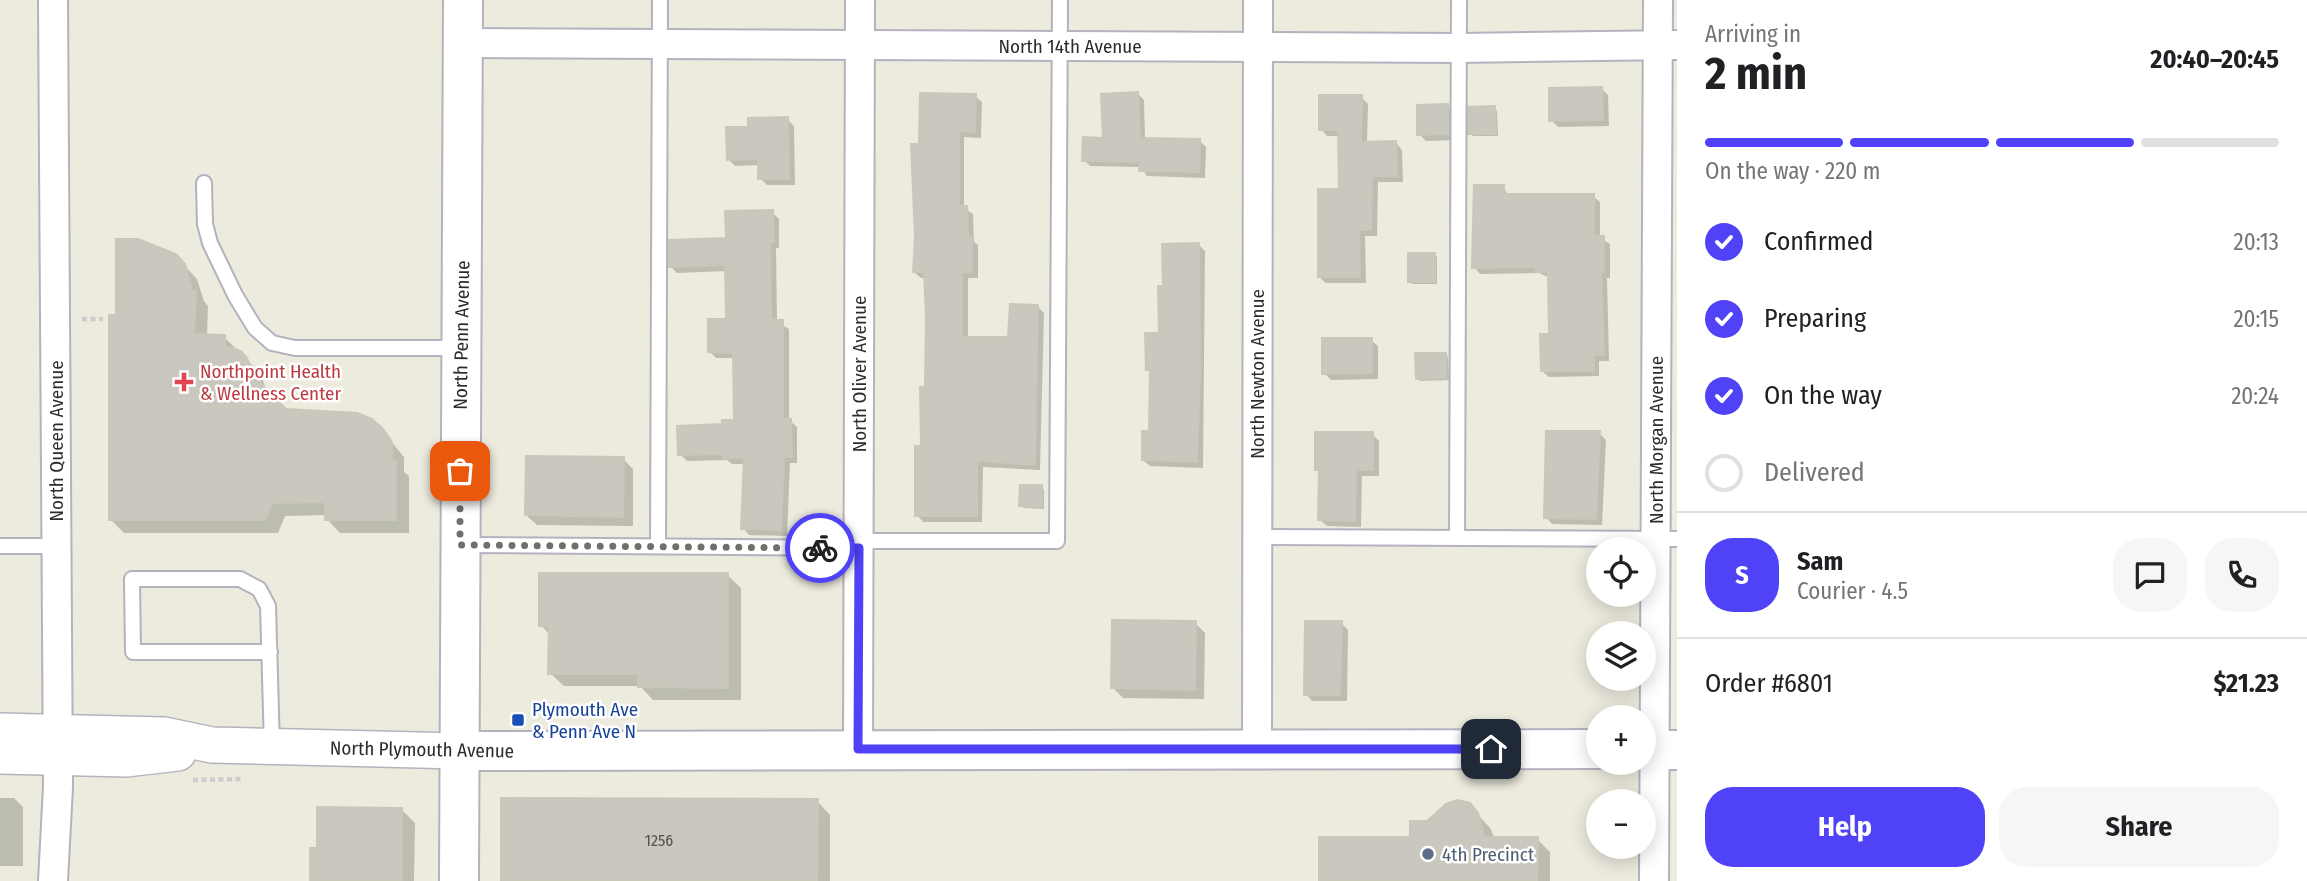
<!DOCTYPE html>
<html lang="en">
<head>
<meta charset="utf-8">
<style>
  :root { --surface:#fff; --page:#f6f6f6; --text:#202124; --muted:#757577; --line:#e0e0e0; --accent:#4f42f7 }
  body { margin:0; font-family:"Fira Sans Condensed",sans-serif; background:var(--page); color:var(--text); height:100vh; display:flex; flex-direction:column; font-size:26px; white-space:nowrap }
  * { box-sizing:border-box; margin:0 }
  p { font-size:23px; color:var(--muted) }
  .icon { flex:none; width:38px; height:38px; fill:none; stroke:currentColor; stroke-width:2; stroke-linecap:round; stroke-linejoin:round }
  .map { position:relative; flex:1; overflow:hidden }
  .details { display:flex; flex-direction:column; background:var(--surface); width:630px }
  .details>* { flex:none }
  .controls { position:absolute; left:1586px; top:537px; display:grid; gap:14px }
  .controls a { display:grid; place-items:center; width:70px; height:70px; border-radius:50%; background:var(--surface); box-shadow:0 4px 18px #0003; font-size:35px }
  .pin { position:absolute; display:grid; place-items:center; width:60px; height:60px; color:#fff; margin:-30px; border-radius:14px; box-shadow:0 4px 10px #0006 }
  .courier { position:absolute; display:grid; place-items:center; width:70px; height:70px; margin:-35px; border:5px solid #4f42f7; border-radius:50%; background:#fff; color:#222; box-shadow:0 2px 9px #0007 }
  .overview em { font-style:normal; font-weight:700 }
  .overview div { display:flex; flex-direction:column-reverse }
  .overview { display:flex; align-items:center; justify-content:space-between; height:119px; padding:0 28px }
  h1 { font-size:46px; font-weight:700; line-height:52px }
  .bar { display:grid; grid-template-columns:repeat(4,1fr); gap:10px 7px; align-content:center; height:84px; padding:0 28px }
  .bar i { height:9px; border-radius:5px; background:var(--line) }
  .bar .current { background:var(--accent) }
  .bar p { grid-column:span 4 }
  .line { display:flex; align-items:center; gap:18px; padding:0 28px; border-top:2px solid var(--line) }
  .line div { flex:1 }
  .round { display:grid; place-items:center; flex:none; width:74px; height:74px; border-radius:28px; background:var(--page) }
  ol { padding:0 28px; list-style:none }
  li { display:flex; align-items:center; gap:21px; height:77px }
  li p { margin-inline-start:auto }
  li .icon { padding:7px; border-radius:50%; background:var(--accent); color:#fff; stroke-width:4 }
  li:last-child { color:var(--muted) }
  li i { width:38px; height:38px; border:4px solid var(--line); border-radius:50% }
  .cta { display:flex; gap:14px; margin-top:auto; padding:14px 28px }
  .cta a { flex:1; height:80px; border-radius:28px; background:var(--accent); color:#fff; font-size:28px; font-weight:700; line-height:80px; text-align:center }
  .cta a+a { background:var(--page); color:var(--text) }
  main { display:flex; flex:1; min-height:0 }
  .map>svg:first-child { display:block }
  .shadow { fill:#0003 }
  .building { fill:#c9c7be; stroke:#c9c7b8; stroke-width:2 }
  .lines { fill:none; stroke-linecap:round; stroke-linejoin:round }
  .service-casing { stroke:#b3b2bf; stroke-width:18 }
  .minor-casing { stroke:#b3b2bf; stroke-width:32 }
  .tertiary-casing { stroke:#b3b2bf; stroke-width:38 }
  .secondary-casing { stroke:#b3b2bf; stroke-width:42 }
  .path { stroke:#ccc; stroke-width:4.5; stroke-dasharray:5 3.5; stroke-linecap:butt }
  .service { stroke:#fff; stroke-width:14 }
  .minor { stroke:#fff; stroke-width:28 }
  .tertiary { stroke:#fff; stroke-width:35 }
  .secondary { stroke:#fff; stroke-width:38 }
  .done { stroke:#706f6a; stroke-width:7; stroke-dasharray:0 12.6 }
  .route { stroke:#4f42f7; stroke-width:9 }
  .health-dot { fill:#e0444e; stroke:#fff; stroke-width:2.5 }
  .transit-dot { fill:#1a4fb4; stroke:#fff; stroke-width:2.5 }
  .service-dot { fill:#5c6f8a; stroke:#fff; stroke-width:2.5 }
  .labels { text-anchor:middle; stroke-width:5; stroke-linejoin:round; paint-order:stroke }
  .number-label { font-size:16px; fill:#535350 }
  .street-label { font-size:19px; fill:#2c2c2c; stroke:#fff }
  .health-label { font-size:19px; fill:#be3a42; stroke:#fff; text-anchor:start }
  .transit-label { font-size:19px; fill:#164399; stroke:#fff; text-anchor:start }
  .service-label { font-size:19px; fill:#4e5e75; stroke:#fff; text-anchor:start }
</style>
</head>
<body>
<main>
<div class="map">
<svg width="1677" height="881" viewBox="0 0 1677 881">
  <rect width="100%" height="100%" fill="#edebde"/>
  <g class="shadow">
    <path d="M1601,88l7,7 1,31 -51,1 -7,-7z"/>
    <path d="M1138,94l6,6 1,40 55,1 6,6 -1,31 -58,-2 -6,-9 -51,-1 -6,-6 21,-21z"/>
    <path d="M975,96l7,6 -1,36 -17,-1v71l9,6 1,28 4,3v33h-10v60l42,1 28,-32 6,6 -4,157 -57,-3 -1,55h-59l-6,-7 10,-126 -1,-111h-5l-7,-6 6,-126z"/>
    <path d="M1361,97l7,7 -1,39h29l6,7 1,32h-25l-1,54h-12l1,47h-40l-7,-6 21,-86v-55h-13l-6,-7z"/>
    <path d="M1447,106l7,7 1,27 -29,1 -7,-7z"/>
    <path d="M1494,108l3,3 1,25h-25l-3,-3z"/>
    <path d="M787,119l7,7 1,59h-28l-7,-7v-13l-25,1 -7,-7 22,-30z"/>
    <path d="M1503,187l6,9h84l7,6v36l10,6v34h-3l2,83h-10v15l-50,1 -7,-6 9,-36 -1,-57 -11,-5 -59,1 -6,-7z"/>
    <path d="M772,212l7,7v29h-3l1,74 12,7v91l8,7v36h-7l-3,73 -38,-1 -6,-7 2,-64h-13l-5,-4 -40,1 -7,-7 56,-33 -1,-63h-19l-7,-7 18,-30v-50l-50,2 -7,-7 58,-27z"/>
    <path d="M1198,244l7,7 -2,217 -53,-2 -7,-6 8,-27 1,-59 -5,-5 13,-35 5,-47z"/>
    <path d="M1434,254l3,3v27h-25l-3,-3z"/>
    <path d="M175,256l22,23 7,22 4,5 -1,30 17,1 36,36 7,19 18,19 53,1 47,22 19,23v15l5,4v57h-69l-13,-14v-4l-42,1 -7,17h-154l-13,-13 6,-203z"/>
    <path d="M1371,340l7,6v33l-47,1 -7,-7z"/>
    <path d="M1445,354l3,3 1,23 -29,1 -3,-3z"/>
    <path d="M1599,433l7,7 -4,85 -50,-1 -6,-7z"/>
    <path d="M1372,434l7,7v35h-17l-1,51 -34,-1 -7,-6v-47l-3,-4z"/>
    <path d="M623,459l10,10v57l-96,-1 -11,-10z"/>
    <path d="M1041,487l3,3v19l-20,-1 -3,-3z"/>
    <path d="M727,575l14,13v112h-88l-13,-14h-76l-14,-13v-38l-9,-10z"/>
    <path d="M1195,623l10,10 -1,66 -81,-1 -11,-11z"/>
    <path d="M1341,623l7,7 -1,71h-35l-6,-7z"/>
    <path d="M0,798h14l9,9v59h-23z"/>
    <path d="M817,801l13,14v66h-328z"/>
    <path d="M1469,805l22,24 3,10h43l13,13v29h-229l90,-42 17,-16z"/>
    <path d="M401,809l14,14 -1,58h-103l7,-31z"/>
  </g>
  <g class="building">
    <path d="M1602,87l1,33 -54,1v-33z"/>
    <path d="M1138,92l2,46 60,1 -1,33 -60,-1 1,-9 -58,-1 1,-24 20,1 -2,-44z"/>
    <path d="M920,93l56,1 -1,38 -16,-1v75h8l1,31h4v35h-10v65h46l2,-33 28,1 -3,160 -58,-4v55h-62v-70h6l-1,-59h5l1,-70 -2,-45h-11l2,-35 -4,-93h8z"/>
    <path d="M1319,95h43l-1,47 35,-1 1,35h-25l-1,54h-12l1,47h-42v-88h21l-1,-59h-19z"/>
    <path d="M1448,104l1,30 -32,1v-30z"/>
    <path d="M1495,106l1,28h-28v-27z"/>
    <path d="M788,117l1,62h-31v-20l-31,1 -1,-33h22v-9z"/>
    <path d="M1474,185h30v9h90v42h10v36h-3l3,83h-10v16h-53l-1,-37h9l-1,-62h-12v-5l-64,1z"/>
    <path d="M773,210l1,32h-4l1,78h12v99h8l1,38h-8l-3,73 -40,-1 3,-71h-21v-4l-45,1 -1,-29 45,-2v-4h12l-1,-67 -25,-1v-33h18l-1,-54 -56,2v-27l57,-2 -1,-27z"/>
    <path d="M116,239h22l38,15 9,10 7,27h4l-2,43 31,1v11l16,5 6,7 7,18 32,33 71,4 15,6 11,10 9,13v19h4v59h-71v-18l-53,1 -7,17h-156v-205h7z"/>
    <path d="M1199,243l1,126 -3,93 -55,-2v-29h7l1,-61h-4l-1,-37h14l-1,-47h5l-1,-42z"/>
    <rect x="1408" y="253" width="27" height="29"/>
    <path d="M1322,338h50v35l-50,1z"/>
    <path d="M1415,353h31v25l-30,1z"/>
    <path d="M1546,431h54l-4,88 -52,-1z"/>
    <path d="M1315,432h58v38h-17l-1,51 -37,-1 1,-50h-4z"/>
    <path d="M526,456l98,1 -1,60 -98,-2z"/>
    <path d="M1020,485h22v22l-23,-1z"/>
    <path d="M539,573h189v115l-90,-1v-13h-90l1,-48h-10z"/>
    <path d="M1112,620l84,1 -1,69 -84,-2z"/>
    <path d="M1305,621h37l-2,74h-36z"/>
    <path d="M501,798l317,1 -1,82h-316z"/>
    <path d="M1457,800l13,3 8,10 6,24h54l-1,44h-218v-44h91v-16h17l19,-17z"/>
    <path d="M317,807l85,1v73h-92v-33h7z"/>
  </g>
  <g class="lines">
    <g class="service-casing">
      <g id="service">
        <path d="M204,183l1,41 5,19 25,52 20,33 17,15 23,5h165"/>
        <path d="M1257,537l420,2"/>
        <path d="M1457,538l2,-538"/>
        <path d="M859,541h198l3,-541"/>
        <path d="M461,545l398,3"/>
        <path d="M0,546h56"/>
        <path d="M658,546l2,-546"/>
        <path d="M270,652h-137l-1,-73h108l19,10 9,17 4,141"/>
      </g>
    </g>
    <g class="minor-casing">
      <g id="minor">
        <path d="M463,43l996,5 218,-3"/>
        <path d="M858,749l2,-749"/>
        <path d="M1257,749l1,-749"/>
        <path d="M53,881l5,-94 -5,-787"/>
        <path d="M1654,881l4,-881"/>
      </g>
    </g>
    <g class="tertiary-casing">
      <g id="tertiary">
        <path d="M0,731l164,4 48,10 248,6"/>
        <path d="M0,756l126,3 52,-6"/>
      </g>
    </g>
    <g class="secondary-casing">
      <g id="secondary">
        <path d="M1643,750h34"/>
        <path d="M460,751l1138,-2"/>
        <path d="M459,881l4,-881"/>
      </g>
    </g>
    <g class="path">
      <path d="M82,319h21"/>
      <path d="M193,780l51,-1"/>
    </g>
    <use href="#service" class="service"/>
    <use href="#minor" class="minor"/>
    <use href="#tertiary" class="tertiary"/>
    <use href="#secondary" class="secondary"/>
  </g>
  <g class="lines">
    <path class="done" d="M460,471v74l360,3"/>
    <path class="route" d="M820,548h39l-1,201h633"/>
  </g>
  <path class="health-dot" d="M180.5 371.5h7v7h7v7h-7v7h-7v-7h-7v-7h7z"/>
  <rect class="transit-dot" x="511" y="713" width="14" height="14" rx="3.5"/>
  <circle class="service-dot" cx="1428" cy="854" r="7"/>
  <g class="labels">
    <g class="number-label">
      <text x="659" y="846">1256</text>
    </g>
    <g class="street-label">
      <text x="1070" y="53">North 14th Avenue</text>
      <text transform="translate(461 335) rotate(-89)" y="7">North Penn Avenue</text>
      <text transform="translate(859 374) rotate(-90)" y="7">North Oliver Avenue</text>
      <text transform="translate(1257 374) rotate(-90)" y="7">North Newton Avenue</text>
      <text transform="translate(1656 440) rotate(-90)" y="7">North Morgan Avenue</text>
      <text transform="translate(56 441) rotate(-90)" y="7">North Queen Avenue</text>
      <text transform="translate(422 749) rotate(1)" y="7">North Plymouth Avenue</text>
    </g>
    <g class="health-label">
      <text x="200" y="378">Northpoint Health<tspan x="200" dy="22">&amp; Wellness Center</tspan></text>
    </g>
    <g class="transit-label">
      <text x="532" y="716">Plymouth Ave<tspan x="532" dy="22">&amp; Penn Ave N</tspan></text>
    </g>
    <g class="service-label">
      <text x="1442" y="861">4th Precinct</text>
    </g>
  </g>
</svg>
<div class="controls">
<a><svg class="icon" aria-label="locate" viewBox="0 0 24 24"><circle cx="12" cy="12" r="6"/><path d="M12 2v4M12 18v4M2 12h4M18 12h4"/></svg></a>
<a><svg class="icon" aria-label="layers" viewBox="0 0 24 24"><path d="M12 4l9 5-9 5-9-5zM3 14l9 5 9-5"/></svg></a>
<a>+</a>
<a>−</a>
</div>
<div class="pin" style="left:460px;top:471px;background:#ea580c"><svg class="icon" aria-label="bag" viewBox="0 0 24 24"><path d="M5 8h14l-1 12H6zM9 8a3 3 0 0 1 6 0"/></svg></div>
<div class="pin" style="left:1491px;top:749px;background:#1f2937"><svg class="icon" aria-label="home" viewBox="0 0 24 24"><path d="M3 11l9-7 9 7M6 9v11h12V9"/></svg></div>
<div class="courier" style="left:820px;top:548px"><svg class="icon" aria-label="bike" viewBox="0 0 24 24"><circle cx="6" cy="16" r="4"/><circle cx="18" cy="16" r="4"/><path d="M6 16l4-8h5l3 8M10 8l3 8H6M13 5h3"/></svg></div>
</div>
<section class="details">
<div class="overview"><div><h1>2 min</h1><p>Arriving in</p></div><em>20:40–20:45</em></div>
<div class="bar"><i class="current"></i><i class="current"></i><i class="current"></i><i></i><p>On the way · 220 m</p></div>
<ol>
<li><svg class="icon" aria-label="check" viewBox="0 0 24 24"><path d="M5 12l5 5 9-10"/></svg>Confirmed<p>20:13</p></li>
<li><svg class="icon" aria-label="check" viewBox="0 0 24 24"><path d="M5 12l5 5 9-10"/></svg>Preparing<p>20:15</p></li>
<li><svg class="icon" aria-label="check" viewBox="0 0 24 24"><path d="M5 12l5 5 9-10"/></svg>On the way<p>20:24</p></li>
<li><i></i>Delivered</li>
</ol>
<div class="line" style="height:126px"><b class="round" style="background:var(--accent);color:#fff">S</b><div><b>Sam</b><p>Courier · 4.5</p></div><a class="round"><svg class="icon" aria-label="chat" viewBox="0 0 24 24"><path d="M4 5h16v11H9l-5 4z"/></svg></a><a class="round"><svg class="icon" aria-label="phone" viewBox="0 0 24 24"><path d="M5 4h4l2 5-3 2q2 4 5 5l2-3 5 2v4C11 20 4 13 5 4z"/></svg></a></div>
<div class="line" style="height:91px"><div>Order #6801</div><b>$21.23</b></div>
<div class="cta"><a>Help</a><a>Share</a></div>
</section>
</main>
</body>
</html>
